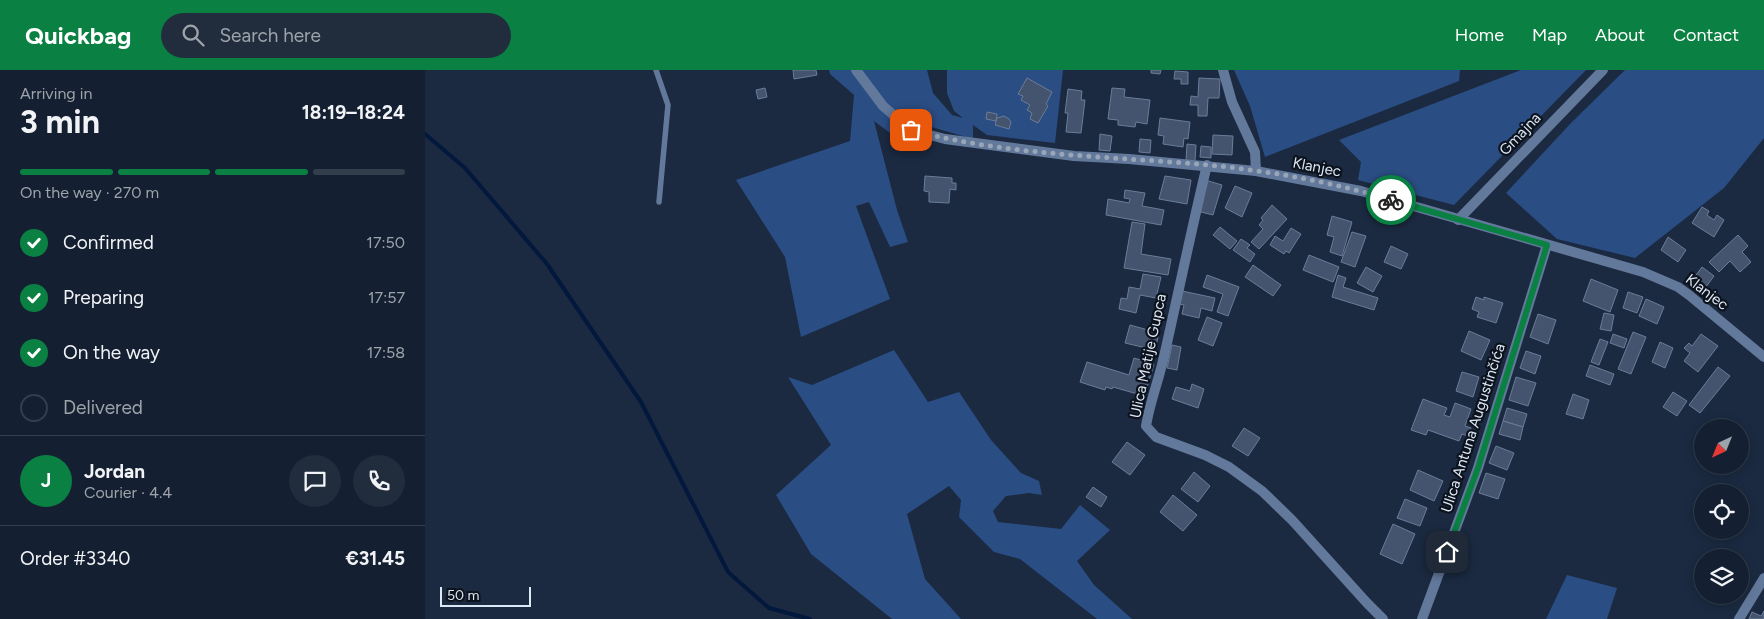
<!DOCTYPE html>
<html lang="en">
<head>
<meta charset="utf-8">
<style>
  :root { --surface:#142031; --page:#212d3d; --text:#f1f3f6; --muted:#9da3ab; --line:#333e4d; --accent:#0b8043 }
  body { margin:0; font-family:Figtree,sans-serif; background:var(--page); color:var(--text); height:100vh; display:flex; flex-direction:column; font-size:19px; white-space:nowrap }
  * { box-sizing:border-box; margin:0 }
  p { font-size:16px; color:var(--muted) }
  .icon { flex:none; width:28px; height:28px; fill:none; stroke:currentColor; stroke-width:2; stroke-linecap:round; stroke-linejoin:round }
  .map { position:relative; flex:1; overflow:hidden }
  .details { display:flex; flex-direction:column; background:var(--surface); width:425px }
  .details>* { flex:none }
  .needle { width:32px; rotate:223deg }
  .buttons { position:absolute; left:1269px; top:349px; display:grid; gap:10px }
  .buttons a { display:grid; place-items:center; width:55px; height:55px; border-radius:50%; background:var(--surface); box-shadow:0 2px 12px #0003,0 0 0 1px var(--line); font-size:25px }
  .scale { position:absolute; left:15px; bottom:12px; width:91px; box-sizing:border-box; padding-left:5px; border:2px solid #dde8f7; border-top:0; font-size:14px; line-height:18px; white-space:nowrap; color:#dde8f7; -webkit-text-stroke:4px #0c131d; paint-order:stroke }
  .pin { position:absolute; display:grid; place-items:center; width:42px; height:42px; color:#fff; margin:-21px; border-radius:10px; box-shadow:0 2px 8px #0006 }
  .courier { position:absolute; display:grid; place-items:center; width:50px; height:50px; margin:-25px; border:4px solid #0b8043; border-radius:50%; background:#fff; color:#222; box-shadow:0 1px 6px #0007 }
  .overview em { font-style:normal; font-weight:700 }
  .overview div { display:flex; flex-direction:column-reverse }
  .overview { display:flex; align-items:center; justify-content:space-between; height:85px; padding:0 20px }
  h1 { font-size:32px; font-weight:700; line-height:38px }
  .bar { display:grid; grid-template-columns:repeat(4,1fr); gap:8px 5px; align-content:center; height:60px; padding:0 20px }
  .bar i { height:6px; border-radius:4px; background:var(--line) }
  .bar .selected { background:var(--accent) }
  .bar p { grid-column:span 4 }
  .line { display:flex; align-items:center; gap:12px; padding:0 20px; border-top:1px solid var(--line) }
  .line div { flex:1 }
  .round { display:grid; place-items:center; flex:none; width:52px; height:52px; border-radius:26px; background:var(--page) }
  ol { padding:0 20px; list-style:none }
  li { display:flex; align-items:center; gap:15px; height:55px }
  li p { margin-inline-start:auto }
  li .icon { padding:5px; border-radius:50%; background:var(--accent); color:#fff; stroke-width:4 }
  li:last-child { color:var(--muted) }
  li i { width:28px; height:28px; border:2px solid var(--line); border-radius:50% }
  header { display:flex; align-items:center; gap:30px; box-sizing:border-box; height:70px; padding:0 25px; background:var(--accent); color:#fff }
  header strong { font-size:24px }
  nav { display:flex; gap:28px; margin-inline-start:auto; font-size:18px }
  .search { width:350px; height:45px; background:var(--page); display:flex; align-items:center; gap:12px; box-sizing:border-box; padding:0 18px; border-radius:28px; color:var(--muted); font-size:19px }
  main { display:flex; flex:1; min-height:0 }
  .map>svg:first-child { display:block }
  .green { fill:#2a4d83 }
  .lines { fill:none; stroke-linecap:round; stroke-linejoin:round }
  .stream { stroke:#02183d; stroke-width:4 }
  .building { fill:#44546e; stroke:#6a7c98 }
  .service { stroke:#63799b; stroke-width:5.5 }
  .minor { stroke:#63799b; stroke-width:10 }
  .done { stroke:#99a6b7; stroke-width:5; stroke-dasharray:0 9 }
  .route { stroke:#0b8043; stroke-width:6 }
  .labels { text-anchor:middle; stroke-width:4.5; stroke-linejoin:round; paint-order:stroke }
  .street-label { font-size:15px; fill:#dde8f7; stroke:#0c131d }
</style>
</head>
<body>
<header>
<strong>Quickbag</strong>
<div class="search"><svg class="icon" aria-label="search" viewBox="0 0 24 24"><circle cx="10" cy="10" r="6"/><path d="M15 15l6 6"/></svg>Search here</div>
<nav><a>Home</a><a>Map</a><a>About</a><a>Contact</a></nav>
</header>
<main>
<section class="details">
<div class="overview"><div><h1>3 min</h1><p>Arriving in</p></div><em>18:19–18:24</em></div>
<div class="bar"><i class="selected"></i><i class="selected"></i><i class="selected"></i><i></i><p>On the way · 270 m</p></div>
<ol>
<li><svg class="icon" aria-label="check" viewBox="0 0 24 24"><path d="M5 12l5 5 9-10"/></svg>Confirmed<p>17:50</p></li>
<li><svg class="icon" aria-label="check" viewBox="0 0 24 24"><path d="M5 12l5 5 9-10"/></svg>Preparing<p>17:57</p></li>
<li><svg class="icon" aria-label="check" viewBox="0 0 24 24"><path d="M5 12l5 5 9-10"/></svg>On the way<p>17:58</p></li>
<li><i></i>Delivered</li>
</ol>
<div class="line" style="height:90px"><b class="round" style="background:var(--accent);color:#fff">J</b><div><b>Jordan</b><p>Courier · 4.4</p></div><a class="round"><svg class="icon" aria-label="chat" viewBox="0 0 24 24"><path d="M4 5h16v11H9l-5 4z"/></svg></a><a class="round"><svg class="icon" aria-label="phone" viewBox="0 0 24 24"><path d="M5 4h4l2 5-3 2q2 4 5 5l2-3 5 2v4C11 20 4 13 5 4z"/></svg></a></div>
<div class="line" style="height:65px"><div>Order #3340</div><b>€31.45</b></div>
</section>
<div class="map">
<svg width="1339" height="549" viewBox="0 0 1339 549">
  <rect width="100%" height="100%" fill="#1b2a41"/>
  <g class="green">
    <path d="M404,0h98l6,23 19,22 11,3 -9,-7 -7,-18v-23h116l-8,73 -68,-8 -14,-10v14l-45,-13 -22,19 -32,-24 23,89 11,32 -18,5 -21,-45 -13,4 34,93 -89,38 -16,-80 -49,-77 114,-39 4,-46 -24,-21z"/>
    <path d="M809,0h226l-1,11 -194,76 -15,-51z"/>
    <path d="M1096,0h65l-132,135 -96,-25 3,-18 -22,-22z"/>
    <path d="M1200,0h139v68l-40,50 -89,70 -78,-19 -51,-46 65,-70z"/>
    <path d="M469,280l34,52 31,-10 32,48 30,33 18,8 3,14 -13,-2 -23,3 -13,15 5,11 63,7 19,-24 30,25 -33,31 17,24 38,34h-35l-77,-60 -26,-7 -35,-35 2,-17 -12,-14 -42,28 18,65 36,40h-69l-81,-65 -35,-59 55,-50 -43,-68 24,8z"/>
    <path d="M1142,505l50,13 -10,31h-61z"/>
  </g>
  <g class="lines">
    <path class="stream" d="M0,64l40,34 82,96 94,138 87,170 41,36 41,11"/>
  </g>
  <g class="building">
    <path d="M368,0h23l1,5 -23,4z"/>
    <path d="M726,0h10l-1,4 -9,-1z"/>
    <path d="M750,1l13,1v12h-7v-5h-7z"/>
    <path d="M602,8l25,14 -6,12 2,2 -10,17 -8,-4 2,-6 -5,-3 3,-5 -9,-5 2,-4 -5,-2z"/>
    <path d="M774,8l21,1 -1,19h-11l-1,18h-9v-11h-8l1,-9 7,1z"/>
    <path d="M340,18l2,9 -9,2 -2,-9z"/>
    <path d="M687,18l13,1 -1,8 26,3 -3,24 -11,-2 -1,5 -17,-2v-5l-10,-1z"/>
    <path d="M643,19l14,2 -1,9h4l-4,33 -15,-1 2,-19h-3z"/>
    <path d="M562,42l10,2 -1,7 -10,-2z"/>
    <path d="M579,46l5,3 2,3 -2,7 -14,-4 2,-7z"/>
    <path d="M735,48l30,4 -2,17 -4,-1 -1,9 -20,-3 1,-8 -6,-1z"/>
    <path d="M675,64l12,2 -2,15 -11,-1z"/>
    <path d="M788,65l20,1 -1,19 -20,-1z"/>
    <path d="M715,69l11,1 -1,13 -11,-1z"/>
    <path d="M762,74l9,1 -1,16h-9z"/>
    <path d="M776,76l10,1v11l-11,-1z"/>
    <path d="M500,106l27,2v5h4v7l-6,-1 -1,14 -20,-1v-10l-5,-1z"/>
    <path d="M740,106l26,4 -4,24 -28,-5z"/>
    <path d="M780,110l17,5 -9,30 -16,-4z"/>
    <path d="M810,116l17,7 -10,24 -17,-9z"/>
    <path d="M700,120l20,3 -3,13 22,4 -3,15 -55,-10 2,-16 21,4 1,-4 -6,-1z"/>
    <path d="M847,135l15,14 -28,30 -8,-7 12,-13 -4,-4 4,-5 -2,-2z"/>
    <path d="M1277,137l7,4 -2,4 7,5 3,-5 7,5 -10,17 -22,-14z"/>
    <path d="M907,146l20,6 -10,34 -12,-4 4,-15 -7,-2z"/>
    <path d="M707,152l13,2 -4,30 30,5 -3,16 -44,-7z"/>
    <path d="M795,157l17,14 -7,8 -17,-14z"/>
    <path d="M866,158l10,6 -12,19 -3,-2 -2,3 -14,-9 5,-9 8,5z"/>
    <path d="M927,162l14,4 -11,31 -14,-5z"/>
    <path d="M1313,165l10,11 -6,6 9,10 -11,10 -10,-11 -11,11 -10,-10z"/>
    <path d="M1243,167l18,13 -8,12 -17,-12z"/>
    <path d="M816,169l9,6 -3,3 8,6 -5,8 -17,-12z"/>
    <path d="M966,176l17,8 -7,15 -17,-7z"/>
    <path d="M884,185l30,12 -6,15 -30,-12z"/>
    <path d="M828,195l28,20 -8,11 -28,-19z"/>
    <path d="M941,197l16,9 -9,16 -16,-9z"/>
    <path d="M1277,197l12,9 -11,15 -12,-9z"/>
    <path d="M718,204l18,3 -5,21 -16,-3 -4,18 -17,-4 2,-11 6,1 2,-12 11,2z"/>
    <path d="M782,205l32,12 -11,29 -11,-4 6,-18 -20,-7z"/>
    <path d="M913,205l8,3 -3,9 35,11 -4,12 -42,-13z"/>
    <path d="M1166,209l27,11 -8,22 -27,-11z"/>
    <path d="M757,221l33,7 -3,13 -11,-3 -2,10 -17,-4 2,-9 -5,-1z"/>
    <path d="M1203,222l15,5 -6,16 -14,-5z"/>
    <path d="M1051,227l8,3v-3l19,6 -7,20 -19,-6 2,-5 -7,-3z"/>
    <path d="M1221,229l18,8 -7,17 -18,-8z"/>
    <path d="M1179,243l10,2 -3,16 -11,-2z"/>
    <path d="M1113,244l18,6 -8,24 -18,-7z"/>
    <path d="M782,247l15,6 -9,23 -15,-6z"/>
    <path d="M705,255l29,8 -4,17 -30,-7z"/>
    <path d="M1044,261l21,9 -9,20 -20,-9z"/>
    <path d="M1208,262l13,5 -15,37 -13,-5z"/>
    <path d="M1188,264l14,5 -3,9 -14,-5z"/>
    <path d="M1276,264l17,12 -20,26 -14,-11 6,-8 -6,-5 5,-5 3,3z"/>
    <path d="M1175,269l8,3 -9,23 -8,-3z"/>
    <path d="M1235,272l13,6 -8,20 -13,-6z"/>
    <path d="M747,275l9,2 -4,23 -10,-2z"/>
    <path d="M1101,281l15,5 -6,18 -15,-6z"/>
    <path d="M709,288l20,6 -8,27 -4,-1 -1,5 -28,-8 -1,2 -6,-2 -1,3 -25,-8 7,-20 42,13z"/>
    <path d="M1165,295l24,9 -4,11 -24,-9z"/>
    <path d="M1293,297l12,9 -30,37 -11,-8z"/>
    <path d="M1037,302l17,5 -6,20 -17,-6z"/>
    <path d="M1091,307l20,6 -8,23 -19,-6z"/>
    <path d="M767,314l12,5 -6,19 -26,-9 4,-12 14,4z"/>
    <path d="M1248,322l14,9 -10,15 -14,-9z"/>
    <path d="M1148,324l16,6 -6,19 -17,-5z"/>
    <path d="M998,329l24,9 -3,7 6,2 5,-14 16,6 -6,17 6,2 -3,8 -6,-2 -3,7 -31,-11 -2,5 -15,-5z"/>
    <path d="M1082,338l20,6 -4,13 -20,-6z"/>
    <path d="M1078,351l20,6 -3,13 -21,-6z"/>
    <path d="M819,358l16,10 -12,18 -16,-10z"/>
    <path d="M702,372l18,13 -15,20 -18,-13z"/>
    <path d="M1071,376l18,7 -7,17 -18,-7z"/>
    <path d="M993,400l25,11 -9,20 -24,-11z"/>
    <path d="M769,402l16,14 -12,16 -17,-13z"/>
    <path d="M1061,403l19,6 -7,20 -19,-6z"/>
    <path d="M668,417l14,10 -6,10 -15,-10z"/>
    <path d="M748,425l24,20 -14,16 -23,-19z"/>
    <path d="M980,429l22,9 -7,18 -23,-8z"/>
    <path d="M968,454l22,10 -13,30 -22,-10z"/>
    <path d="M1339,541v8h-15l3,-7 9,4z"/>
  </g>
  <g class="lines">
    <path class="service" d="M231,0l12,35 -9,97"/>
    <g class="minor">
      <path d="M431,0l27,36 28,24 34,9 129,17 55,3 127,12 105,20 282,81 35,15 11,8 75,62"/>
      <path d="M798,0l9,32 23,50 1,19"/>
      <path d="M782,95c-15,62 -28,125 -42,187 -5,25 -15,49 -19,74l10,11 49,18 24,12 33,24 30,29 75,83 16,16"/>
      <path d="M1033,150l145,-150"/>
      <path d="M997,549l56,-151 69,-223"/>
      <path d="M1314,549l25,-41"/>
    </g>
  </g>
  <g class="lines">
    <path class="done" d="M486,60c97,26 198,26 297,35 62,6 124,17 183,35"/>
    <path class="route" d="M966,130l156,45 -69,223 -31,84"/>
  </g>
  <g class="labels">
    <g class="street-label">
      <text transform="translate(1095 64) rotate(-46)" y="5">Gmajna</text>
      <text transform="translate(892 97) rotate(11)" y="5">Klanjec</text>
      <text transform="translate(1282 222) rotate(37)" y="5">Klanjec</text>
      <text transform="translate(723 286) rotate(-78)" y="5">Ulica Matije Gupca</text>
      <text transform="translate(1048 358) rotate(-72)" y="5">Ulica Antuna Augustinčića</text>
    </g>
  </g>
</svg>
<div class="buttons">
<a><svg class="needle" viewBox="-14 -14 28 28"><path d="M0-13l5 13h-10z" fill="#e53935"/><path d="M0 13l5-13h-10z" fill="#9da3ab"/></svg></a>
<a><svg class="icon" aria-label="locate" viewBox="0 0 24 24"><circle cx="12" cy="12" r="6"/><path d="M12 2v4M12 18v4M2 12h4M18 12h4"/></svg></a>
<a><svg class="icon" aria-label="layers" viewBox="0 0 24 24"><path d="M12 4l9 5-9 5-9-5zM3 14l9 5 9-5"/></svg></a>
</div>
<div class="scale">50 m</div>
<div class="pin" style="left:486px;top:60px;background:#ea580c"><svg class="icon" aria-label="bag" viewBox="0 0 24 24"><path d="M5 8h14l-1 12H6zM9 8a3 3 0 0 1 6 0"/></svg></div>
<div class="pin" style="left:1022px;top:482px;background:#1f2937"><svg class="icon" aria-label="home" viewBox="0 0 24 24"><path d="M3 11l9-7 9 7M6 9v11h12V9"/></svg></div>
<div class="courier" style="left:966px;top:130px"><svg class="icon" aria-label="bike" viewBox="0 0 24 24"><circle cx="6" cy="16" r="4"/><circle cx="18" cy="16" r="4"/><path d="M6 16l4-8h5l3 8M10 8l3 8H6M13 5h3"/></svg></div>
</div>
</main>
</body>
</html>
